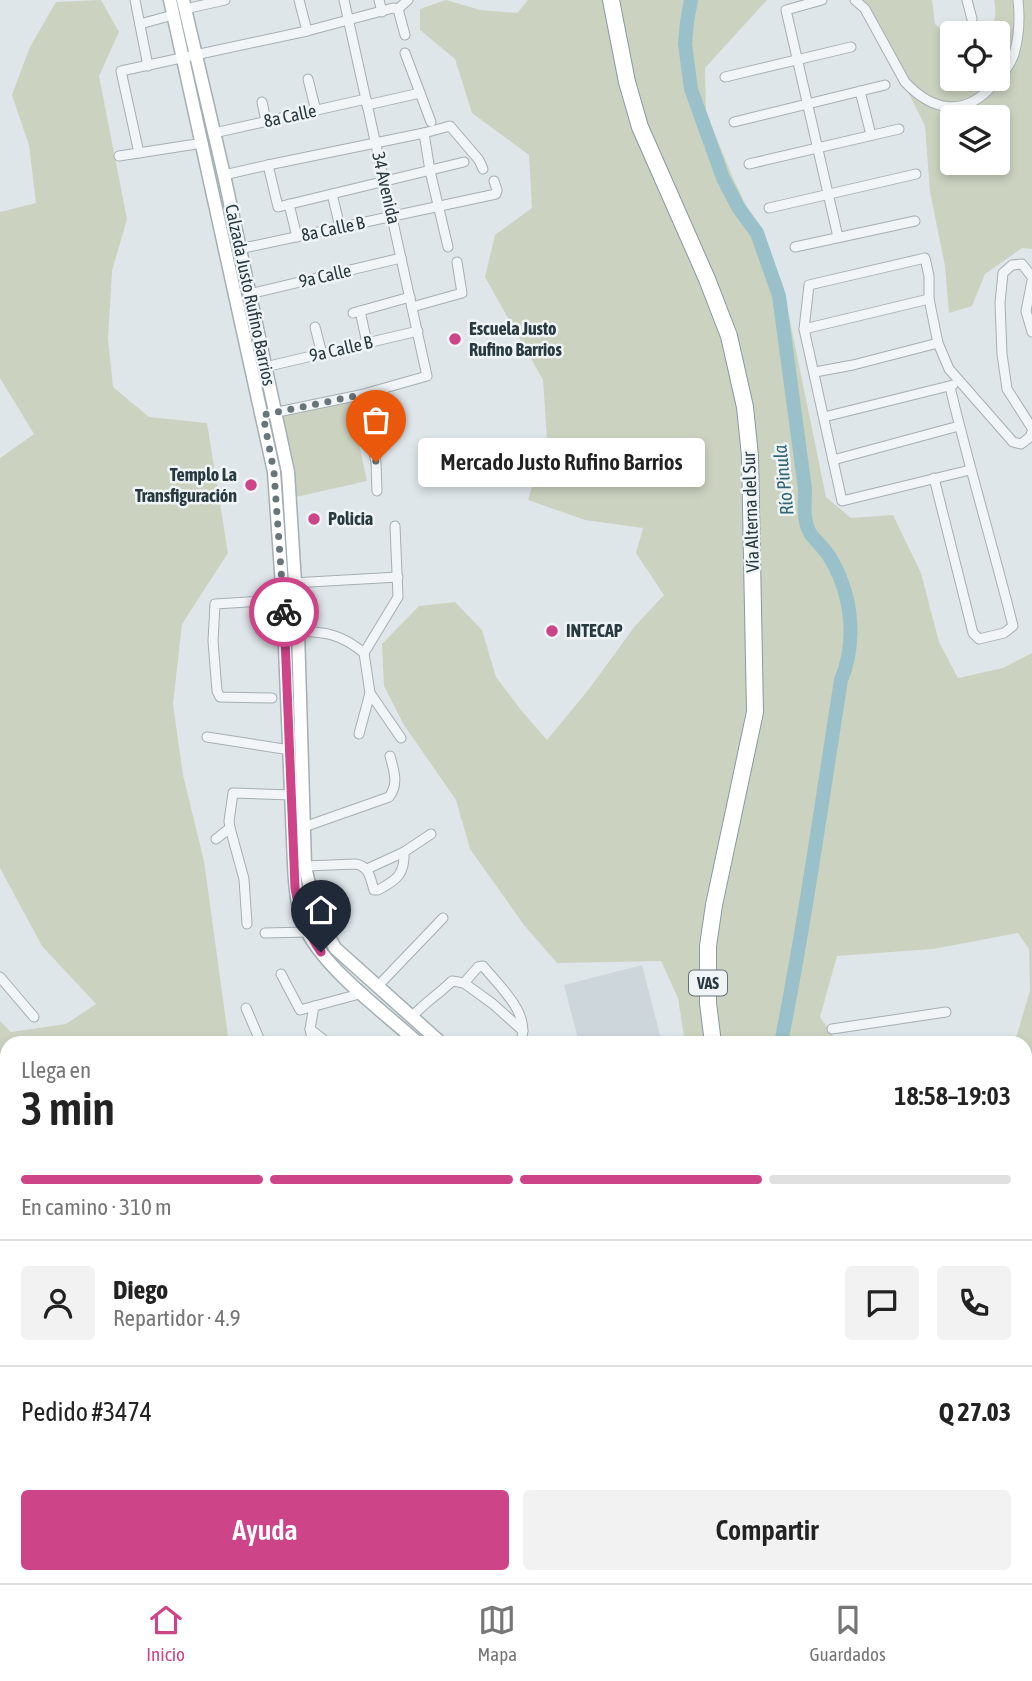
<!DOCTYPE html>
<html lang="es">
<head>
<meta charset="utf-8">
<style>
  :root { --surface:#fff; --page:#f2f2f2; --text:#222; --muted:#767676; --line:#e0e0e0; --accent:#ce4488 }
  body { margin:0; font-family:"Asap Condensed",sans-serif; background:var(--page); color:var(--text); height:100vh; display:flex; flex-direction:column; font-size:26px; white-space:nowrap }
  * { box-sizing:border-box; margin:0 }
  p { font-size:23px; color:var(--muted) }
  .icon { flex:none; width:38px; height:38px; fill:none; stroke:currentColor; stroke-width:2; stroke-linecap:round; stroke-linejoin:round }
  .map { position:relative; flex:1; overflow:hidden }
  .details { position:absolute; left:0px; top:1036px; width:1032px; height:548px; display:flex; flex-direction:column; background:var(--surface); border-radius:21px 21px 0 0; box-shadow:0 4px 10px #0003 }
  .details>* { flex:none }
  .buttons { position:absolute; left:940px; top:21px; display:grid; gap:14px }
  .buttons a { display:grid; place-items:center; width:70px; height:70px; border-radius:7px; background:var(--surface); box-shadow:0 4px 10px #0003; font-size:35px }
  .pin { position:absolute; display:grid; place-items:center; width:60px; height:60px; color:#fff; margin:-72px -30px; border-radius:50% 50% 50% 0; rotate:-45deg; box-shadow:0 0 7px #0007 }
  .pin .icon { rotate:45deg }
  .courier { position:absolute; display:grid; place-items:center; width:70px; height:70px; margin:-35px; border:5px solid #ce4488; border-radius:50%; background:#fff; color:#222; box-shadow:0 2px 9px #0007 }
  .bubble { position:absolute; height:49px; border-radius:7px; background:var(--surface); box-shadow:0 4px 10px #0003; font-size:23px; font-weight:600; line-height:49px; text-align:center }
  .head em { font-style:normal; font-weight:600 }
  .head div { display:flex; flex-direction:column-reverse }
  .head { display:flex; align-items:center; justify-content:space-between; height:119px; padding:0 21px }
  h1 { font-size:46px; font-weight:600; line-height:52px }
  .bar { display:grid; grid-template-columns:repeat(4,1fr); gap:10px 7px; align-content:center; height:84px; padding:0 21px }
  .bar i { height:9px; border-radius:5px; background:var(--line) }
  .bar .selected { background:var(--accent) }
  .bar p { grid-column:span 4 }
  .line { display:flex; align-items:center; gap:18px; padding:0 21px; border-top:2px solid var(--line) }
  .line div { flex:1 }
  .round { display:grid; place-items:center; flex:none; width:74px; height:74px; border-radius:7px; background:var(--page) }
  .button { display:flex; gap:14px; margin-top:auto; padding:14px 21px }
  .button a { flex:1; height:80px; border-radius:7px; background:var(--accent); color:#fff; font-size:28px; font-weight:600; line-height:80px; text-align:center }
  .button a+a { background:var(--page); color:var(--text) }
  .menu { display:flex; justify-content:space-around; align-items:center; height:98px; border-top:2px solid var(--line); background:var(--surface); font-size:19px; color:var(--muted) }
  .menu a { display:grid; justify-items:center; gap:4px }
  .menu .selected { color:var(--accent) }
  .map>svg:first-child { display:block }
  .built { fill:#cdd6db }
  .green { fill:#cbd3c0; fill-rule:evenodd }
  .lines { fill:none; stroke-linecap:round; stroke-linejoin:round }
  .river { stroke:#9ac1c9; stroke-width:14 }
  .street-casing { stroke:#a4afb3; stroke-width:11 }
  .secondary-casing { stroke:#a4afb3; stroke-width:15 }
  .highway-casing { stroke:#87999f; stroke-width:18 }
  .street { stroke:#f2f5f7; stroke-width:9 }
  .secondary { stroke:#fff; stroke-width:12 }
  .highway { stroke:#fff; stroke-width:16 }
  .done { stroke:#68767b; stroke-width:7; stroke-dasharray:0 12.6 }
  .route { stroke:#ce4488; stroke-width:9 }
  .poi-dot { fill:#ce4488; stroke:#eff4f6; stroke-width:2.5 }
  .labels { text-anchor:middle; stroke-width:5; stroke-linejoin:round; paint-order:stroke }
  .shield { fill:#eff4f6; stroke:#647177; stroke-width:2 }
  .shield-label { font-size:16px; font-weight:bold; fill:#283940 }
  .street-label { font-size:18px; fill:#283940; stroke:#eff4f6 }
  .poi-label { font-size:18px; font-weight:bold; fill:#283940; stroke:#eff4f6; text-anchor:start }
  .water-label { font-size:19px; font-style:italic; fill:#326674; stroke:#eff4f6 }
</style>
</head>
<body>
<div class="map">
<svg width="1032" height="1583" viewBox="0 0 1032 1583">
  <rect width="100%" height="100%" fill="#dfe6e9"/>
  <path class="built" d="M642,965l20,78h-83l-15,-58z"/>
  <g class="green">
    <path d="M101,0l18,32 -20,44 28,143 -15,52 -4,68 5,48 36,30 58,6 21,130 -46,71 -9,80 10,71 21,86 25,182h-222v171l-7,-6v-187l11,11 55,-8 30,-20 -54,-58 -42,-78v-410l34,-24 -34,-56v-166l36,-9 -7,-58 -17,-50 18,-48 26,-45z"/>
    <path d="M446,0l34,10 37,3 11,-13h239l-62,68 1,44 27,66 49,104 44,215 25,21 42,-3 28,58 18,69 19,36 45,-10 29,-15v446l-6,-10v-46h-10v-5l14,-48 -1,-41 -11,-16 -85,16 -96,7 -17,61 18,26h-153l-7,-45 -17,-37 -104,2 -33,-38 -54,-76 -14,-49 -52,-75 -20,-39 -2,-42 37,-38 36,-4 27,28 14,47 25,33 26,30 42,-51 46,-63 29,-31 -28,-42 7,-25 -58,-8 -57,-20 19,-61 -4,-59 -58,-103 10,-42 37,-27 -3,-53 -57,-42 -17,-54 -35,-29v-21z"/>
    <path d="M862,0h70l3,24 17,16v39h46v-46h-14c12,-8 13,-20 10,-33h38v249l-10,-1 -37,26 -13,32 -23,7 -4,-47 -15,-74 -5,-66zM952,117h46v46h-46z"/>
    <path d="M350,402l17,79 -71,16 -15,-81z"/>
    <path d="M1026,1287l6,22v111l-6,2z"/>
    <path d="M0,1532l7,15v30h19l4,6h-30z"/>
    <path d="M1032,1535v48h-197l1,-6h190v-38z"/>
    <path d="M219,1577h500v6h-499z"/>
  </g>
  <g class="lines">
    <g class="river">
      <path d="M691,0l-4,22 -2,22 6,45 32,89 15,29 19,26 22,63 26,193c0,15 -3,34 7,47 7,8 15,15 20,25 20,35 25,81 9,119 -19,121 -36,242 -60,363"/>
      <path d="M852,1577l1,6"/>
    </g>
    <g class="street-casing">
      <g id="street">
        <path d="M135,0l13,66"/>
        <path d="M299,0l8,31"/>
        <path d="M379,0l3,12"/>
        <path d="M822,0l-36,10 52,227"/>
        <path d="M855,0l10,9 40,73c28,30 60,35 88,3 9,-9 17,-19 21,-31 5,-17 6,-36 4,-54"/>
        <path d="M967,0l5,19"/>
        <path d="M185,9l40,-9"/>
        <path d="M398,9l7,26"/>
        <path d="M140,24l33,-9"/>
        <path d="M405,53l26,69"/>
        <path d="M725,77l126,-30"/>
        <path d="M308,79l8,32"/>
        <path d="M860,91l11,44"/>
        <path d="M262,102l4,19"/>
        <path d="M367,105l53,-12"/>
        <path d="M734,122l151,-37"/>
        <path d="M214,133l152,-34"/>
        <path d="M424,133l-156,32 10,42 186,-45"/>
        <path d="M139,153l-18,-82 186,-40 86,-23 5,1 10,-9"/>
        <path d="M119,156l84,-13"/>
        <path d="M749,164l150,-35"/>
        <path d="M224,175l44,-10"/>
        <path d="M332,194l8,33"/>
        <path d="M289,204l8,33"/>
        <path d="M769,208l147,-34"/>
        <path d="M448,247l-18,-76 -6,-38 26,-7 29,34 4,9"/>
        <path d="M795,247l120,-26"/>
        <path d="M239,249l257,-55 1,-4 -3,-9"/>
        <path d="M1032,277l-10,-13 -10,1 -9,8 -3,30 2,51 5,35 25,39"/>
        <path d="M1032,281l-6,30 6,21"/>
        <path d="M249,294l152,-36"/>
        <path d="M412,307l50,-14 -5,-31"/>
        <path d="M360,311l7,32"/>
        <path d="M353,313l57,-16"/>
        <path d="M315,327l7,27"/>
        <path d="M804,329l125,-30"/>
        <path d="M265,367l153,-36"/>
        <path d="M815,372l38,-7 85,-22"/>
        <path d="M360,395l16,67 1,29"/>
        <path d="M263,415l97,-20 67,-19 -83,-376"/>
        <path d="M824,417l129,-32"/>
        <path d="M833,460l126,-34"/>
        <path d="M970,470l-128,31 -38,-172 5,-44 116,-27 4,18v23l9,44 11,26 64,73 8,2 9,-7 2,-5"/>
        <path d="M934,478l39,155 6,6 25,-6 9,-7c-20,-80 -44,-159 -63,-239"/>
        <path d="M292,583l106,-6"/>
        <path d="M298,631c28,1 43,3 66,22"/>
        <path d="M370,693l31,45"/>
        <path d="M272,698l-52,-1 -3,-6 -4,-50 2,-37 68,-4"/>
        <path d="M359,734l11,-41 -6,-40 34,-56 -3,-71"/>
        <path d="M207,737l83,13"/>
        <path d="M304,827l85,-30c10,-13 5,-26 1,-41"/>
        <path d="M230,828l14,51 3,45"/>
        <path d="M216,839l14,-11 -1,-7 4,-28 59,2"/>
        <path d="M305,866l51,-2c14,3 14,14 18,26h4c19,-10 27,-16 26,-38"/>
        <path d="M367,869l37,-17 27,-18"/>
        <path d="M265,933l43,-1"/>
        <path d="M281,974l19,36 63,-17"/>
        <path d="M0,977l34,40"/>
        <path d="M464,983l29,21 30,27"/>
        <path d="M377,987l66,-69"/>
        <path d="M246,1008l15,35"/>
        <path d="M412,1017c13,-15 26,-22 40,-36l12,2 14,-16 5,-1c16,20 50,49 37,77"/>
        <path d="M310,1029l18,14"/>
        <path d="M832,1029l114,-17"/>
        <path d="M313,1043l-3,-14 4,-23"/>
        <path d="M1026,1114l6,16"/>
        <path d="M1026,1171l6,26"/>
        <path d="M1026,1215l6,-2"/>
        <path d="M0,1270l7,14"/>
        <path d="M0,1298l7,-3"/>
        <path d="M0,1344l7,-3"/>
        <path d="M0,1388l7,-3"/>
        <path d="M0,1432l7,-3"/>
        <path d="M1026,1458l6,-1"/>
        <path d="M1026,1508l6,-11"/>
        <path d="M161,1577l2,6"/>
      </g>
    </g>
    <g class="secondary-casing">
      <g id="secondary">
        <path d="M170,0l104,472 9,128 11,264c1,23 3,48 14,69 21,39 77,80 110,110"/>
        <path d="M183,0l41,175 64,297 10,159 7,235 10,45 20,37 106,95"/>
      </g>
    </g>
    <g class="highway-casing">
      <g id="highway">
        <path d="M611,0l16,82 13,45 67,152 22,57 16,71 5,49 5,256 -41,193 -6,41v57l5,40"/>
        <path d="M774,1577v6"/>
        <path d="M817,1577v6"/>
        <path d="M738,1583l2,-6"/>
        <path d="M793,1583l1,-6"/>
      </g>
    </g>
    <use href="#street" class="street"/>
    <use href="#secondary" class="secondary"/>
    <use href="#highway" class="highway"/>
  </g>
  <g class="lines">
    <path class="done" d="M284,612l-10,-140 -11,-57 97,-20 16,67"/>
    <path class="route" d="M284,612l11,276c4,24 12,43 26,64"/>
  </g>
  <g class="poi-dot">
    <circle cx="455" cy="339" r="7"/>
    <circle cx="251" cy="485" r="7"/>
    <circle cx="314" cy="519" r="7"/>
    <circle cx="552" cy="631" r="7"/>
  </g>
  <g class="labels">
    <rect class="shield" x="689" y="970.5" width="38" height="25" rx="5"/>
    <g class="shield-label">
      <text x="708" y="989">VAS</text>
    </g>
    <g class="street-label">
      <text transform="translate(290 116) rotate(-12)" y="6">8a Calle</text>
      <text transform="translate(386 188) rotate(77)" y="6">34 Avenida</text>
      <text transform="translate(333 229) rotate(-12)" y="6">8a Calle B</text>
      <text transform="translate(325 276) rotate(-13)" y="6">9a Calle</text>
      <text transform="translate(250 295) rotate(78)" y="6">Calzada Justo Rufino Barrios</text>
      <text transform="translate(341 349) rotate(-13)" y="6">9a Calle B</text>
      <text transform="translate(751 512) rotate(-92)" y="6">Vía Alterna del Sur</text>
    </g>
    <g class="poi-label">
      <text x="469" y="335">Escuela Justo<tspan x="469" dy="21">Rufino Barrios</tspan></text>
      <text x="237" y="481" text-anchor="end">Templo La<tspan x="237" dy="21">Transfiguración</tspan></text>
      <text x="328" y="525">Policia</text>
      <text x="566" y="637">INTECAP</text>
    </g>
    <g class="water-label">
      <text transform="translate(783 480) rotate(-96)" y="7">Río Pinula</text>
    </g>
  </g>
</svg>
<div class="buttons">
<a><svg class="icon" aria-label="locate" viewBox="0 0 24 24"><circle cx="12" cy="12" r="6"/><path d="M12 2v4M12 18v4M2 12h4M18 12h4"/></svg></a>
<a><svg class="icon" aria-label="layers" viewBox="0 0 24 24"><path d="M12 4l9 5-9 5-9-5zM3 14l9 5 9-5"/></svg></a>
</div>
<div class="pin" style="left:376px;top:462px;background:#ea580c"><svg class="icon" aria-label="bag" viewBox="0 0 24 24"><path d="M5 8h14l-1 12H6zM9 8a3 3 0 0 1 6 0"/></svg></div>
<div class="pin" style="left:321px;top:952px;background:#1f2937"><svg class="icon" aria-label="home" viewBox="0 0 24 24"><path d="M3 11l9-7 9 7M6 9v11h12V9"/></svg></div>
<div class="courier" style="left:284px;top:612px"><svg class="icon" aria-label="bike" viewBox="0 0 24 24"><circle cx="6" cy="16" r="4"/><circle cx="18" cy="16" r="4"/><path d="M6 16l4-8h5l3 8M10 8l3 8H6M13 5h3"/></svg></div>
<div class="bubble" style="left:418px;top:438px;width:287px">Mercado Justo Rufino Barrios</div>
<section class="details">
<div class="head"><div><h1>3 min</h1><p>Llega en</p></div><em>18:58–19:03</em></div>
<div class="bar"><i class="selected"></i><i class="selected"></i><i class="selected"></i><i></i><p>En camino · 310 m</p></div>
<div class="line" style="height:126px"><a class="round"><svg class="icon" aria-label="person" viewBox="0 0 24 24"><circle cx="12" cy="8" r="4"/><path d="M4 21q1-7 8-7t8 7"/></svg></a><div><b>Diego</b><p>Repartidor · 4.9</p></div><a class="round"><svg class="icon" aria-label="chat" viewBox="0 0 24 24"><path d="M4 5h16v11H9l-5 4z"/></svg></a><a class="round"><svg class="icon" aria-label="phone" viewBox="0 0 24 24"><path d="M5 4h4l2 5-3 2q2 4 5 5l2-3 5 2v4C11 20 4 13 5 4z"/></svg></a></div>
<div class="line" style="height:91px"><div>Pedido #3474</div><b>Q 27.03</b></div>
<div class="button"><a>Ayuda</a><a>Compartir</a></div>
</section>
</div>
<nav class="menu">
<a class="selected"><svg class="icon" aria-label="home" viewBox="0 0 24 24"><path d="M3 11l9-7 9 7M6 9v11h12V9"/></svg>Inicio</a>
<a><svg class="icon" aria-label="map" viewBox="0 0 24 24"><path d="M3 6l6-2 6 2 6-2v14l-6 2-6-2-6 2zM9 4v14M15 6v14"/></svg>Mapa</a>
<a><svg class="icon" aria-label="saved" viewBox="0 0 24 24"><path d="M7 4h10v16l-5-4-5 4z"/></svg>Guardados</a>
</nav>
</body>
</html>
